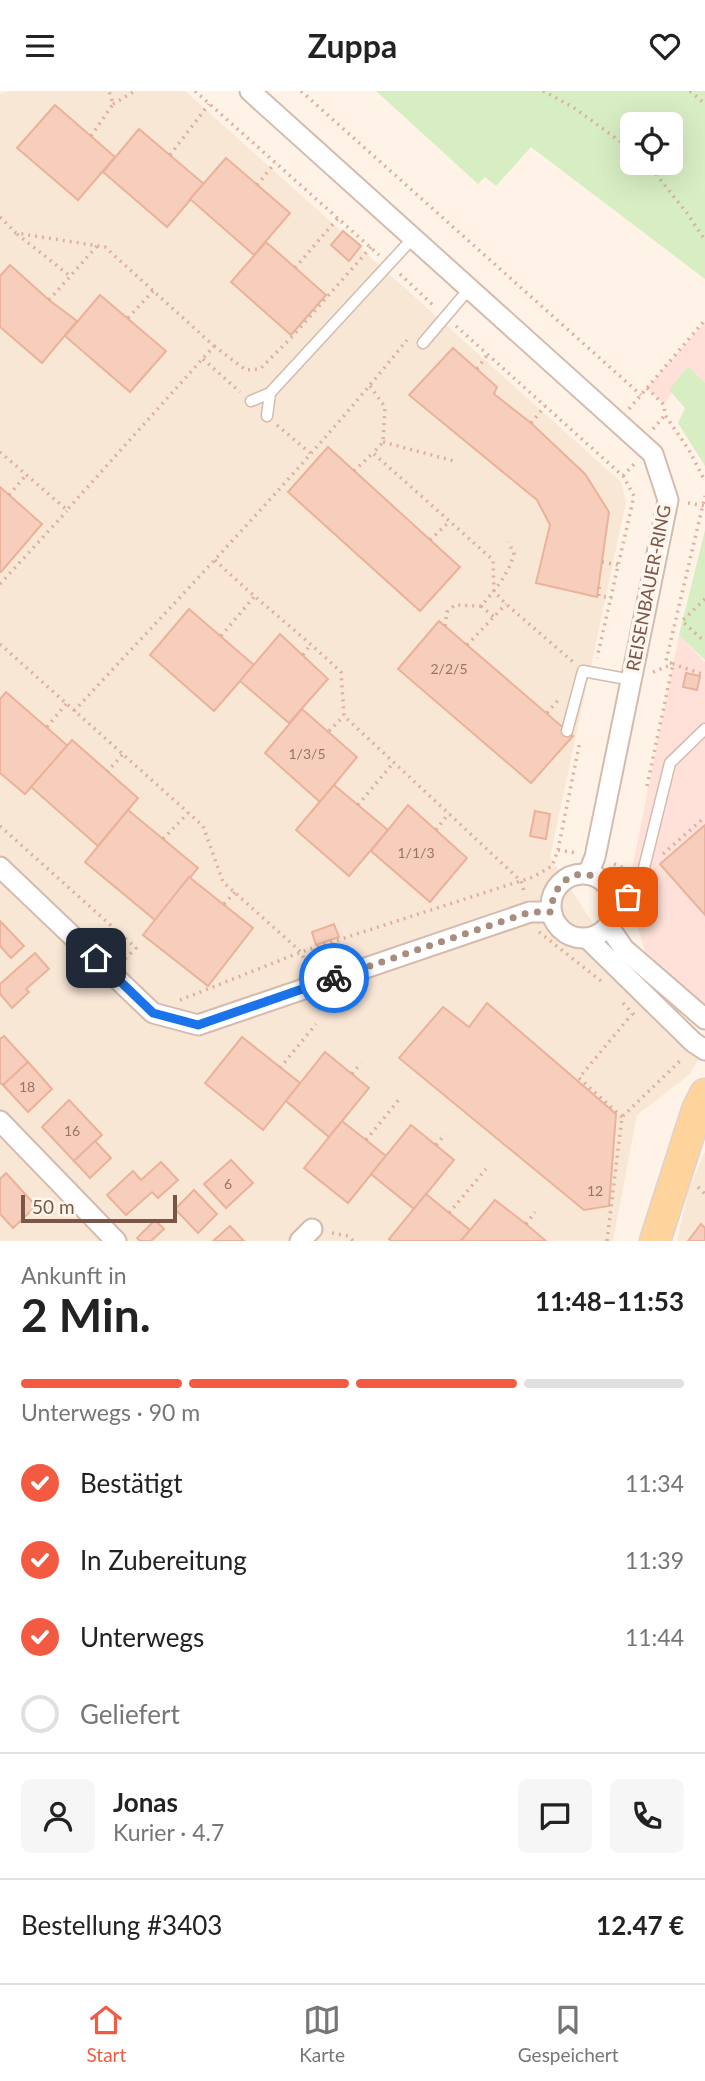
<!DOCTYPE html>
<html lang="de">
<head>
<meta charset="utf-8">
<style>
  :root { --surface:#fff; --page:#f6f6f6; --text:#222; --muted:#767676; --line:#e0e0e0; --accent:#f25b41 }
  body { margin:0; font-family:Lato,sans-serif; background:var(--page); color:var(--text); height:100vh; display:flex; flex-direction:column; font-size:26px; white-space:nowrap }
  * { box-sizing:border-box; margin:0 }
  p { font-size:23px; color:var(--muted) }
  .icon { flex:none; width:38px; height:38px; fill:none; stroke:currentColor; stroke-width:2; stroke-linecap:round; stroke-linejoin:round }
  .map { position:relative; height:1150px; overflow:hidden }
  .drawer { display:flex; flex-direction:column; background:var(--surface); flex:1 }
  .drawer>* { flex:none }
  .fabs { position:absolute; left:620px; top:21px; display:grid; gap:14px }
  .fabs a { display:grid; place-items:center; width:63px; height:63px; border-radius:10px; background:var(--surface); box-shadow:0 7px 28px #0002; font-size:35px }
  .scale { position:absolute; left:21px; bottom:18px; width:156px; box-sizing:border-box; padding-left:7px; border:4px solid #7a5648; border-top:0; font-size:19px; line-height:24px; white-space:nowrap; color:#7a5648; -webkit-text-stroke:5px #fff7ee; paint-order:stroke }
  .pin { position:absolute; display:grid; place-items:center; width:60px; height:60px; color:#fff; margin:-30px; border-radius:14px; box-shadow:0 4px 10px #0006 }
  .courier { position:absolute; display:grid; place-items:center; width:70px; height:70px; margin:-35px; border:5px solid #1a73e8; border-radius:50%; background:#fff; color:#222; box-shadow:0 2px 9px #0007 }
  .summary em { font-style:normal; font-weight:700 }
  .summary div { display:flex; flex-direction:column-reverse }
  .summary { display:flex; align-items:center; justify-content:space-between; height:119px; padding:0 21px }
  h1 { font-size:46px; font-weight:700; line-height:52px }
  .bar { display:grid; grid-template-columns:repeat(4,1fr); gap:10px 7px; align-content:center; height:84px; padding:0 21px }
  .bar i { height:9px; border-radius:5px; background:var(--line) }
  .bar .on { background:var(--accent) }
  .bar p { grid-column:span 4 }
  .line { display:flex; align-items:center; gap:18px; padding:0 21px; border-top:2px solid var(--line) }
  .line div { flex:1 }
  .round { display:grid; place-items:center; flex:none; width:74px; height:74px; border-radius:10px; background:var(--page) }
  ol { padding:0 21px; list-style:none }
  li { display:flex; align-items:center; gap:21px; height:77px }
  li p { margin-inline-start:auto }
  li .icon { padding:7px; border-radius:50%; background:var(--accent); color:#fff; stroke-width:4 }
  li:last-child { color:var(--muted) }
  li i { width:38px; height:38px; border:4px solid var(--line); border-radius:50% }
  header { display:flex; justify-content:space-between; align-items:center; height:91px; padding:0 21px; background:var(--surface); font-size:32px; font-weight:700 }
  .menu { display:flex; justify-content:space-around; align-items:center; height:98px; border-top:2px solid var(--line); background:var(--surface); font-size:19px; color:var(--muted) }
  .menu a { display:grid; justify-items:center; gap:4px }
  .menu .on { color:var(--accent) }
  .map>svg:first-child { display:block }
  .residential { fill:#f9e7d6 }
  .commercial { fill:#ffe1d9 }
  .green { fill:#d7eec2; fill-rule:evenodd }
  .building { fill:#f6cebb; stroke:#eab29a; stroke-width:2 }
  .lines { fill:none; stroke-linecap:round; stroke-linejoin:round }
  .lane-casing { stroke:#d4bbad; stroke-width:13 }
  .street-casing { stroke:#d4bbad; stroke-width:23 }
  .primary-casing { stroke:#dcd3cf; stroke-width:33 }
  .path { stroke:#dcb19d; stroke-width:3.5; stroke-dasharray:2 5; stroke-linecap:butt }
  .lane { stroke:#fff; stroke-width:10 }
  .street { stroke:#fff; stroke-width:19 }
  .primary { stroke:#ffd39c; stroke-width:30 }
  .done { stroke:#a88d7f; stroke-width:7; stroke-dasharray:0 12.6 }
  .route { stroke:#1a73e8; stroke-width:9 }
  .labels { text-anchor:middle; stroke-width:7; stroke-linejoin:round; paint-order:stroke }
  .number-label { font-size:14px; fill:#997465 }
  .street-label { font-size:18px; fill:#7a5648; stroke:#fff7ee }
</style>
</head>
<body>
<header><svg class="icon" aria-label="menu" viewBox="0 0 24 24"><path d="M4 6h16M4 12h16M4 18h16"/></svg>Zuppa<svg class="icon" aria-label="heart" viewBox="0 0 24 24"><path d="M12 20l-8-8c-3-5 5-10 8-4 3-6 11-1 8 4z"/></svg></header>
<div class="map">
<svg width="705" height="1150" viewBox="0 0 705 1150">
  <rect width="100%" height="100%" fill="#fef3e6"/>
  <g class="residential">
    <path d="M9,0h176l436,391 5,20 -76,355 59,91 96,89v11l-16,27 -52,40 -24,126h-613v-1147z"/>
    <path d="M705,1060v90h-28l11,-49z"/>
  </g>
  <g class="commercial">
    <path d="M705,231v61l-17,-16 -24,38 -17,-17z"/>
    <path d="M679,544l26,27v343l-58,-48 -11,-34 -6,-44z"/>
  </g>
  <g class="green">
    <path d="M376,0h329v188l-174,-132 -35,39 -11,-9 -7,7zM632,33h38v39h-38z"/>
    <path d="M688,275l17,17v83l-27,-43 7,-15 -16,-18z"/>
    <path d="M705,439v130l-26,-25z"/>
  </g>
  <g class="building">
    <path d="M55,14l60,52 -37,43 -61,-52z"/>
    <path d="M139,38l65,55 -37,43 -64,-55z"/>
    <path d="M226,67l64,55 -36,42 -64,-56z"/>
    <path d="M343,140l18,15 -12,15 -18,-16z"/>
    <path d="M266,151l60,53 -35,40 -60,-53z"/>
    <path d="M10,174l39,35 28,21 -35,42 -42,-36v-51z"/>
    <path d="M100,204l66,56 -36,41 -65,-56z"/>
    <path d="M453,257l44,39 -3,7 37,29 54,51 24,38 -12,85 -61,-14 14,-58 -13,-25 -128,-105z"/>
    <path d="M328,356l132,120 -40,44 -132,-119z"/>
    <path d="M0,396l42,37 -41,48h-1z"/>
    <path d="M189,518l65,56 -40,46 -64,-56z"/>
    <path d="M439,530l134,115 -42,47 -133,-114z"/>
    <path d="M280,543l48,45 -39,44 -49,-42z"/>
    <path d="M686,582l14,3 -3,14 -14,-3z"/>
    <path d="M6,601l62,54 -43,48 -25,-21v-74z"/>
    <path d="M302,618l55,48 -37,45 -55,-49z"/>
    <path d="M72,649l66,58 -40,48 -67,-59z"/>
    <path d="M334,694l54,45 -39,46 -53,-46z"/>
    <path d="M408,714l59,53 -37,44 -59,-51z"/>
    <path d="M128,719l70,58 -43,52 -70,-58z"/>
    <path d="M535,720l15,3 -4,25 -16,-3z"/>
    <path d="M705,734v90l-45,-51z"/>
    <path d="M189,786l64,51 -45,58 -65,-51z"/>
    <path d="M0,830l24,25 -13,12 -11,-12z"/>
    <path d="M334,833l5,13 -23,8 -4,-13z"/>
    <path d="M35,862l14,16 -23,20 3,3 -17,16 -12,-14v-10z"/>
    <path d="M487,912l129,111 -7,92 -25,4 -185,-152 44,-51 26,20z"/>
    <path d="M4,945l24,26 -25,23 -3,-2v-44z"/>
    <path d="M242,946l58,46 -37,47 -58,-47z"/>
    <path d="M325,961l44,36 -40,49 -43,-36z"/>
    <path d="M28,971l24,27 -24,23 -25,-27z"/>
    <path d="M69,1009l33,35 -28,26 -32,-34z"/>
    <path d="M342,1030l44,35 -38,47 -44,-35z"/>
    <path d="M411,1034l43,35 -40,49 -43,-35z"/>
    <path d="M95,1050l16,17 -21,20 -16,-17z"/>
    <path d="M231,1069l22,23 -27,25 -22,-24z"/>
    <path d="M161,1071l17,18 -20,18 -6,-6 -26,23 -19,-20 26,-24 8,9z"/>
    <path d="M6,1082l30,33 -23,22 -13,-14v-35z"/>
    <path d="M194,1099l23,24 -19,19 -23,-24z"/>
    <path d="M426,1103l44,36 -9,11h-69l-3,-2z"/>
    <path d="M495,1109l31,24 20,17h-85z"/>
    <path d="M155,1129l9,9 -13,12h-11l-3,-3z"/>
    <path d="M701,1133l4,4v13h-17z"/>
    <path d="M230,1135l14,15h-31z"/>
  </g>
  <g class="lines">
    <g class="lane-casing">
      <g id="lane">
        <path d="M423,252l46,-54"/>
        <path d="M251,310l19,-8 143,-155"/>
        <path d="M267,325l3,-23"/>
        <path d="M567,640l16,-60 49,9"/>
        <path d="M615,808l27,-2 1,-25 27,-109 35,-34"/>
      </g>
    </g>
    <g class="street-casing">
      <g id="street">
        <path d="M250,0l403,363 15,46 -73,357 -7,17"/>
        <path d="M0,776l153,146 45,12 332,-113h21"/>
        <circle cx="583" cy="815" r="32"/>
        <path d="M609,836l15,22 81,70"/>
        <path d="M588,848l105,103 12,8"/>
        <path d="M0,1030l116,120"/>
        <path d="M300,1150l12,-12"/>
      </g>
    </g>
    <g class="primary-casing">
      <path id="primary" d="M655,1150l42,-131 8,-16"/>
    </g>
    <g class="path">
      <path d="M195,0l184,164"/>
      <path d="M301,0l340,304"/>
      <path d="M543,0l30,16 59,43"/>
      <path d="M690,0l15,13"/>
      <path d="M113,13l22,-13"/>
      <path d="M91,45l22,-32 -4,-13"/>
      <path d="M170,64l39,-51"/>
      <path d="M647,72l40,50 18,27"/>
      <path d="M257,94l18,-22"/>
      <path d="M0,126l16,16 89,14 109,99 -147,164 -67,-58"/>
      <path d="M17,143l53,42"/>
      <path d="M295,177l43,-50"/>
      <path d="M400,183l35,33"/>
      <path d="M49,209l49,-55"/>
      <path d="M128,227l26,-28"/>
      <path d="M456,235l167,150 11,20 -37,162"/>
      <path d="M214,255l32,24 14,-1 30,-30 81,-92"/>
      <path d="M203,268l37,33"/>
      <path d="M477,278l11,-15"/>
      <path d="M370,295l15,21 -2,35 -10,11 120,107 1,31 12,13 67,58"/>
      <path d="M647,297l17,17 1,10 24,35 16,31"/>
      <path d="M629,318l76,-89"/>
      <path d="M531,332l14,-17"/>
      <path d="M277,334l33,28"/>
      <path d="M653,338l12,-14"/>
      <path d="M383,351l71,19"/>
      <path d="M354,380l19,-18"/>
      <path d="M623,385l13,-14"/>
      <path d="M9,404l17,-20"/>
      <path d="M688,412l17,3"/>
      <path d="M430,449l20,-19"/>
      <path d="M215,469c40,39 85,73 126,112l3,44 177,165 4,14"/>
      <path d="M602,471l17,3"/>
      <path d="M0,493l67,-73"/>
      <path d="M599,496v9l13,2"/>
      <path d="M705,508l-23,22 23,21"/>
      <path d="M481,515l13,11"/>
      <path d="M445,535l2,-14 8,-7 26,1c14,-16 28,-32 33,-53l-6,-11"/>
      <path d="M221,545l33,-39"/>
      <path d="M0,553l203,182 20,56 78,70 7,15"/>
      <path d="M467,554l39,-41"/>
      <path d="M303,564l8,-11"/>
      <path d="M653,581l20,-8 32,11"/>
      <path d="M74,620c113,-122 229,-242 333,-371"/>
      <path d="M547,622l13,-15"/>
      <path d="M47,636l19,-23"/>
      <path d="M329,640l15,-15"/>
      <path d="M107,681l16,-18"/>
      <path d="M647,695l26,-122 -7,-3 39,-165"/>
      <path d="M358,714l36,-43"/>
      <path d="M0,735l136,122 -12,12"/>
      <path d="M436,739l13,-17"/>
      <path d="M163,748l25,-26"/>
      <path d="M558,759l19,3"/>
      <path d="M663,763l42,-37"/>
      <path d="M614,773l15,6"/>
      <path d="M224,813l11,-12"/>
      <path d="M539,841l62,49"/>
      <path d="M180,909l121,-48 232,-75 19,-11 6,-16 22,-109"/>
      <path d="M623,912l14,15"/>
      <path d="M280,977l36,-44"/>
      <path d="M352,983l9,-11"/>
      <path d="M622,1026l-43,-39 53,-64"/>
      <path d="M366,1049l35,-43"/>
      <path d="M436,1054l9,-11"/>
      <path d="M698,1096l7,7"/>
      <path d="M449,1122l37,-44"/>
      <path d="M526,1133l9,-12"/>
      <path d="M332,1142l16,3 5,5"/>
      <path d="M607,1150l15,-124 60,-58"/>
    </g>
    <use href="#lane" class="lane"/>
    <use href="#street" class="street"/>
    <use href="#primary" class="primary"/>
  </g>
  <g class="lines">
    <path class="done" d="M334,887l196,-66h21c2,-43 47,-52 64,-13l13,-2"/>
    <path class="route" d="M96,867l57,55 45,12 136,-47"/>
  </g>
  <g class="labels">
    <g class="number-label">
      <text x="449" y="583">2/2/5</text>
      <text x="307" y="668">1/3/5</text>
      <text x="416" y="767">1/1/3</text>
      <text x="27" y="1001">18</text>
      <text x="72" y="1045">16</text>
      <text x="228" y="1098">6</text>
      <text x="595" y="1105">12</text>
    </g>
    <g class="street-label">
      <text transform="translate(649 497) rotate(-79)" y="6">REISENBAUER-RING</text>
    </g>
  </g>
</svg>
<div class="fabs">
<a><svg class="icon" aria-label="locate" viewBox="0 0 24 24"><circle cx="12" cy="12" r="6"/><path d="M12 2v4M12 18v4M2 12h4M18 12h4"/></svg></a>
</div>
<div class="scale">50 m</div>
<div class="pin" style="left:628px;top:806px;background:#ea580c"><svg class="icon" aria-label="bag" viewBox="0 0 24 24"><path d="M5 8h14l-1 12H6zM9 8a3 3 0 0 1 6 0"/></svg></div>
<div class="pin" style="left:96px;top:867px;background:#1f2937"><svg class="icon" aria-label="home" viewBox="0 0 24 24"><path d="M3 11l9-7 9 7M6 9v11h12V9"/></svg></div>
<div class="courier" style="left:334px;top:887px"><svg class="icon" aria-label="bike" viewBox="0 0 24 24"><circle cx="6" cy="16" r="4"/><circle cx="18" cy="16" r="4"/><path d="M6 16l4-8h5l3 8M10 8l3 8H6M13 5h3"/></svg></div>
</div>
<section class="drawer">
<div class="summary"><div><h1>2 Min.</h1><p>Ankunft in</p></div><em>11:48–11:53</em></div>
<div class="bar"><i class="on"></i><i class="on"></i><i class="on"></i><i></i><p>Unterwegs · 90 m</p></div>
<ol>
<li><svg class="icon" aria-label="check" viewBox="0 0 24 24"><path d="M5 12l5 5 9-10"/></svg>Bestätigt<p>11:34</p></li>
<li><svg class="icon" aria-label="check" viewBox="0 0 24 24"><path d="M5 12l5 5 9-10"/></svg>In Zubereitung<p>11:39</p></li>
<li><svg class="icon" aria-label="check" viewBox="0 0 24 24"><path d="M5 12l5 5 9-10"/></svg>Unterwegs<p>11:44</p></li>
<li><i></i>Geliefert</li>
</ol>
<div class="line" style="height:126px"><a class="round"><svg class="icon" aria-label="person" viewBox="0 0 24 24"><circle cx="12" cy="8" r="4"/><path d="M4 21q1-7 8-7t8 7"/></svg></a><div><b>Jonas</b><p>Kurier · 4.7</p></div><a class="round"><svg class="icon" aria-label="chat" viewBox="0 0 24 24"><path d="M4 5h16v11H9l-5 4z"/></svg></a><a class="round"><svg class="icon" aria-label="phone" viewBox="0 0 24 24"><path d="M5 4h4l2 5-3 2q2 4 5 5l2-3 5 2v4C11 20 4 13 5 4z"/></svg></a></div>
<div class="line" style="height:91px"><div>Bestellung #3403</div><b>12.47 €</b></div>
</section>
<nav class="menu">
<a class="on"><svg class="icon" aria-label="home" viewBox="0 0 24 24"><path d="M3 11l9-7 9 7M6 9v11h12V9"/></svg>Start</a>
<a><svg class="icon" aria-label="map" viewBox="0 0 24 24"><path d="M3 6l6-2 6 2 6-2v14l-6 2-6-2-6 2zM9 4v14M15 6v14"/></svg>Karte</a>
<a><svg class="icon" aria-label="saved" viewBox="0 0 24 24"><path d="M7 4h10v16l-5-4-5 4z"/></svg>Gespeichert</a>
</nav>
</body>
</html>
